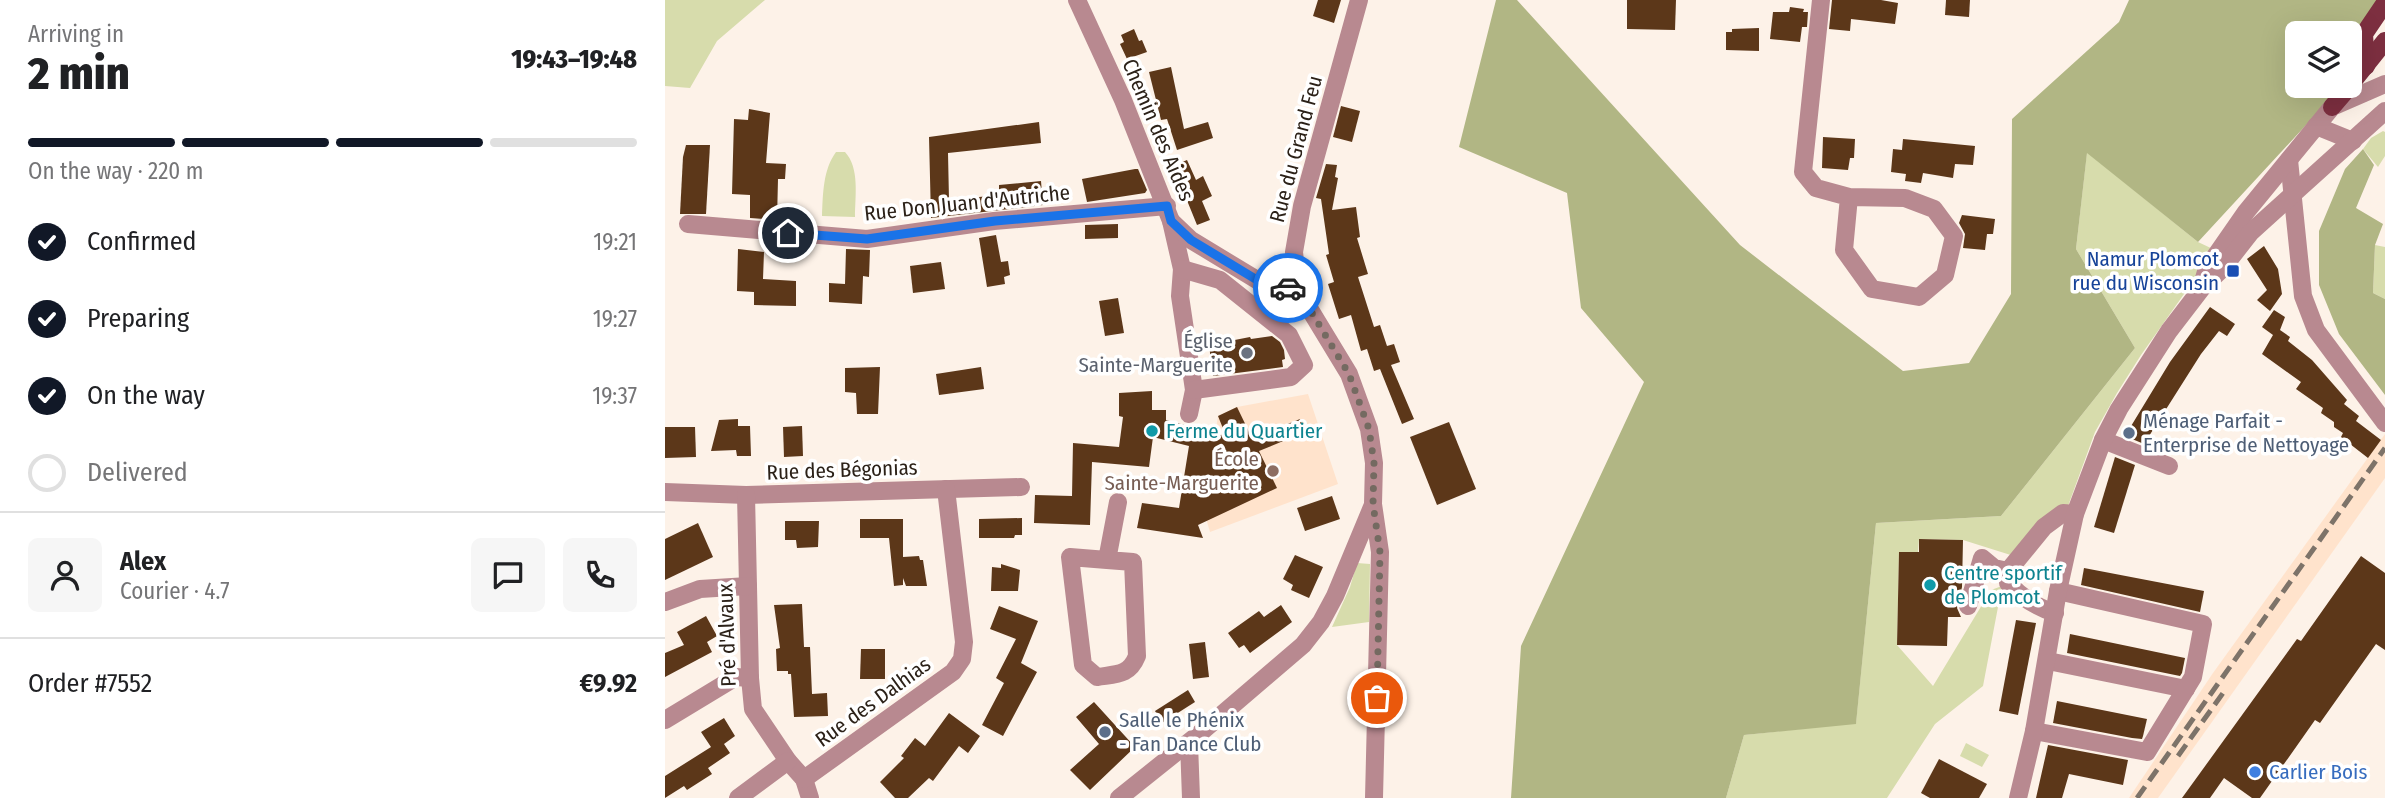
<!DOCTYPE html>
<html lang="en">
<head>
<meta charset="utf-8">
<style>
  :root { --surface:#fff; --page:#f6f6f6; --text:#202124; --muted:#757577; --line:#e0e0e0; --accent:#111827 }
  body { margin:0; font-family:"Fira Sans Condensed",sans-serif; background:var(--page); color:var(--text); height:100vh; display:flex; flex-direction:column; font-size:26px; white-space:nowrap }
  * { box-sizing:border-box; margin:0 }
  p { font-size:23px; color:var(--muted) }
  .icon { flex:none; width:38px; height:38px; fill:none; stroke:currentColor; stroke-width:2; stroke-linecap:round; stroke-linejoin:round }
  .map { position:relative; flex:1; overflow:hidden }
  .sheet { display:flex; flex-direction:column; background:var(--surface); width:665px }
  .sheet>* { flex:none }
  .buttons { position:absolute; left:1620px; top:21px; display:grid; gap:14px }
  .buttons a { display:grid; place-items:center; width:77px; height:77px; border-radius:10px; background:var(--surface); box-shadow:0 7px 28px #0002; font-size:35px }
  .pin { position:absolute; display:grid; place-items:center; width:60px; height:60px; color:#fff; margin:-30px; border:4px solid #fff; border-radius:50%; box-shadow:0 2px 7px #0007 }
  .courier { position:absolute; display:grid; place-items:center; width:70px; height:70px; margin:-35px; border:5px solid #1a73e8; border-radius:50%; background:#fff; color:#222; box-shadow:0 2px 9px #0007 }
  .head em { font-style:normal; font-weight:800 }
  .head div { display:flex; flex-direction:column-reverse }
  .head { display:flex; align-items:center; justify-content:space-between; height:119px; padding:0 28px }
  h1 { font-size:46px; font-weight:800; line-height:52px }
  .bar { display:grid; grid-template-columns:repeat(4,1fr); gap:10px 7px; align-content:center; height:84px; padding:0 28px }
  .bar i { height:9px; border-radius:5px; background:var(--line) }
  .bar .on { background:var(--accent) }
  .bar p { grid-column:span 4 }
  .line { display:flex; align-items:center; gap:18px; padding:0 28px; border-top:2px solid var(--line) }
  .line div { flex:1 }
  .round { display:grid; place-items:center; flex:none; width:74px; height:74px; border-radius:10px; background:var(--page) }
  ol { padding:0 28px; list-style:none }
  li { display:flex; align-items:center; gap:21px; height:77px }
  li p { margin-inline-start:auto }
  li .icon { padding:7px; border-radius:50%; background:var(--accent); color:#fff; stroke-width:4 }
  li:last-child { color:var(--muted) }
  li i { width:38px; height:38px; border:4px solid var(--line); border-radius:50% }
  main { display:flex; flex:1; min-height:0 }
  .map>svg:first-child { display:block }
  .built { fill:#ffe3cc }
  .green { fill:#d7dcac }
  .forest { fill:#b1b684 }
  .building { fill:#5c3719 }
  .lines { fill:none; stroke-linecap:round; stroke-linejoin:round }
  .minor { stroke:#b88990; stroke-width:18 }
  .major { stroke:#7d2f40; stroke-width:18 }
  .rail { stroke:#7d7369; stroke-width:5; stroke-dasharray:14 7; stroke-linecap:butt }
  .done { stroke:#746a61; stroke-width:7; stroke-dasharray:0 12.6 }
  .route { stroke:#1a73e8; stroke-width:9 }
  .transit-dot { fill:#1a4fb4; stroke:#fff; stroke-width:2.5 }
  .worship-dot { fill:#6b7280; stroke:#fff; stroke-width:2.5 }
  .culture-dot { fill:#0f9aa8; stroke:#fff; stroke-width:2.5 }
  .service-dot { fill:#5c6f8a; stroke:#fff; stroke-width:2.5 }
  .education-dot { fill:#8d6e63; stroke:#fff; stroke-width:2.5 }
  .shop-dot { fill:#3f7fe0; stroke:#fff; stroke-width:2.5 }
  .labels { text-anchor:middle; stroke-width:7; stroke-linejoin:round; paint-order:stroke }
  .street-label { font-size:21px; fill:#2b2118; stroke:#fff }
  .transit-label { font-size:21px; fill:#164399; stroke:#fff; text-anchor:end }
  .worship-label { font-size:21px; fill:#5b616d; stroke:#fff; text-anchor:end }
  .service-label { font-size:21px; fill:#4e5e75; stroke:#fff; text-anchor:start }
  .culture-label { font-size:21px; fill:#0d838f; stroke:#fff; text-anchor:start }
  .education-label { font-size:21px; fill:#785e54; stroke:#fff; text-anchor:end }
  .shop-label { font-size:21px; fill:#366cbe; stroke:#fff; text-anchor:start }
</style>
</head>
<body>
<main>
<section class="sheet">
<div class="head"><div><h1>2 min</h1><p>Arriving in</p></div><em>19:43–19:48</em></div>
<div class="bar"><i class="on"></i><i class="on"></i><i class="on"></i><i></i><p>On the way · 220 m</p></div>
<ol>
<li><svg class="icon" aria-label="check" viewBox="0 0 24 24"><path d="M5 12l5 5 9-10"/></svg>Confirmed<p>19:21</p></li>
<li><svg class="icon" aria-label="check" viewBox="0 0 24 24"><path d="M5 12l5 5 9-10"/></svg>Preparing<p>19:27</p></li>
<li><svg class="icon" aria-label="check" viewBox="0 0 24 24"><path d="M5 12l5 5 9-10"/></svg>On the way<p>19:37</p></li>
<li><i></i>Delivered</li>
</ol>
<div class="line" style="height:126px"><a class="round"><svg class="icon" aria-label="person" viewBox="0 0 24 24"><circle cx="12" cy="8" r="4"/><path d="M4 21q1-7 8-7t8 7"/></svg></a><div><b>Alex</b><p>Courier · 4.7</p></div><a class="round"><svg class="icon" aria-label="chat" viewBox="0 0 24 24"><path d="M4 5h16v11H9l-5 4z"/></svg></a><a class="round"><svg class="icon" aria-label="phone" viewBox="0 0 24 24"><path d="M5 4h4l2 5-3 2q2 4 5 5l2-3 5 2v4C11 20 4 13 5 4z"/></svg></a></div>
<div class="line" style="height:91px"><div>Order #7552</div><b>€9.92</b></div>
</section>
<div class="map">
<svg width="1720" height="798" viewBox="0 0 1720 798">
  <rect width="100%" height="100%" fill="#fdf2e8"/>
  <g class="built">
    <path d="M643,394l30,90 -128,48 -7,-24 15,-92 19,-9z"/>
    <path d="M1720,434v44l-227,320h-29l84,-125z"/>
  </g>
  <g class="green">
    <path d="M0,0h100l-48,41 -27,47 -25,-2z"/>
    <path d="M1718,131l2,1v24l-7,11 -15,-18 8,-11z"/>
    <path d="M171,152h9c15,16 10,45 10,65l-33,-1c1,-23 1,-46 14,-64z"/>
    <path d="M1422,152l111,90 17,8 -74,105 -24,38 -22,39 -27,74 -51,51 -54,-17 -44,-1 -1,13h-19l-2,93 36,41 58,-96 11,-4 -19,100 -48,38 -48,74h-161l18,-63 112,-12 20,-200 125,-7 134,-168 -59,-99z"/>
    <path d="M1710,245l10,2v52l-12,-6z"/>
    <path d="M692,563l13,1 -1,58 -37,5 18,-40z"/>
    <path d="M1301,743l23,12 -7,12 -22,-11z"/>
  </g>
  <g class="forest">
    <path d="M831,0h21l223,245 163,126 66,-8 42,-69 1,-175 107,-97 10,-22h254l-22,33 -7,40 -4,4v-44h-52v53h44l-144,156 -111,-89 -11,96 59,99 -134,168 -125,7 -20,201 -112,11 -18,63h-215l10,-152 123,-264 -63,-74 -14,-115 -108,-46z"/>
    <path d="M1698,149l11,16 -18,43 27,16 -8,21 -2,48 12,6v96l-46,-61 -20,-49v-54l26,-62z"/>
  </g>
  <g class="building">
    <path d="M653,0h23l-7,23 -21,-7z"/>
    <path d="M962,0h49l-1,30 -48,-1z"/>
    <path d="M1167,0h49l17,3 -3,21 -44,-5 -1,12 -21,-2z"/>
    <path d="M1281,0h24l-1,17 -24,-2z"/>
    <path d="M1125,7l14,2 -1,3h5l-1,15h-5l-2,15 -30,-3 3,-27h16z"/>
    <path d="M1094,28v23l-33,-1v-18h6v-3z"/>
    <path d="M469,29l5,12 3,-1 5,12 -20,7 -7,-15 4,-2 -3,-7z"/>
    <path d="M506,67l13,62 24,-7 5,16 -36,12 -10,-31 -6,1 -12,-48z"/>
    <path d="M676,106l19,5 -8,31 -19,-5z"/>
    <path d="M84,109l21,4 -4,50 20,1 -1,15h-7l-1,41 -27,-2v-23l-18,-1 2,-75 14,1z"/>
    <path d="M374,122l2,21 -93,10 1,47 50,-5v-10l42,-4 2,24 -112,13 -2,-81z"/>
    <path d="M1158,137l32,2 -1,19h-4l-2,12 -26,-2z"/>
    <path d="M1238,139l72,7 -2,19 -18,-1 -2,14 -30,-5 -2,10 -16,-2 1,-7 -15,-2 2,-23 9,1z"/>
    <path d="M21,145h24l-4,69h-26l3,-57z"/>
    <path d="M522,160l9,20 7,-4 9,20 -10,5 8,19 -13,5 -24,-59z"/>
    <path d="M661,164l11,1 -2,12 3,1 -6,32 24,-3 4,30 -3,1 11,36 -10,3 16,50 6,-2 7,21 7,-2 6,18 -9,3 23,54 -12,5 -22,-55 -6,2 -7,-22 -6,2 -10,-36 -12,4 -11,-35 6,-2 -8,-27 3,-1 -8,-55 -5,-1z"/>
    <path d="M470,169h3l9,21 -2,3 -58,9 -5,-23z"/>
    <path d="M1297,215l33,4 -2,15h-6l-2,16 -22,-2 2,-14 -6,-11z"/>
    <path d="M453,224v14l-33,1v-14z"/>
    <path d="M331,235l5,27 7,-1 2,14 -6,2 1,7 -18,3 -8,-49z"/>
    <path d="M1599,246l14,23 4,25 -12,17 -13,-11 10,-10 -20,-31z"/>
    <path d="M73,249l26,3 -1,27 33,2v25l-42,-1v-13l-17,-1z"/>
    <path d="M181,249l24,1 -1,27 -6,-1 -1,28 -33,-2v-19l16,1z"/>
    <path d="M276,262l4,27 -32,4 -3,-27z"/>
    <path d="M453,298l6,35 -19,3 -6,-35z"/>
    <path d="M1545,307l25,17 -8,12 -8,-5 -18,23 -57,90 -19,-8 45,-74z"/>
    <path d="M1609,310l11,7 -5,13 10,7 -2,4 24,19 35,40 -3,4 15,12 -3,5 25,19 -13,18 -27,-21 2,-4 -9,-6v-5l-13,-9 2,-5 -27,-19 5,-7 -39,-28 11,-19 -11,-8z"/>
    <path d="M607,336l8,6 4,8 1,9 -3,1 1,7 -70,9 -4,-31 41,-8 1,2z"/>
    <path d="M215,367l-2,47h-21l-1,-21 -11,-1v-24z"/>
    <path d="M316,367l3,22 -45,6 -3,-21z"/>
    <path d="M487,391v19h14v10l60,16 -8,-20 19,-9 15,31 48,-19 5,13 -46,19 18,37 -79,37 5,13 -66,-10 5,-25 37,5 10,-62 -36,-9 -4,30 -57,-5 -2,63 -56,-2 1,-28 37,1 1,-53 46,4 4,-30 -4,-1v-23z"/>
    <path d="M73,419v7h12l1,30h-14l-1,-6 -25,1 8,-31z"/>
    <path d="M784,422l27,67 -39,16 -27,-68z"/>
    <path d="M137,426l1,30 -19,1 -1,-30z"/>
    <path d="M0,427h30l1,30 -31,1z"/>
    <path d="M1450,457l20,8 -21,68 -20,-6z"/>
    <path d="M667,496l8,23 -35,12 -8,-23z"/>
    <path d="M357,518v17h-7l-1,3h-35v-19z"/>
    <path d="M195,519h43v38l16,-1 1,4h3l4,26h-21l-3,-8v7l-9,1 -5,-48h-29z"/>
    <path d="M120,521h34l-1,26 -21,1 -1,-8h-11z"/>
    <path d="M33,523l15,34 -48,23v-41z"/>
    <path d="M1254,539l44,1 -1,47 -5,21 4,9h-13l-1,29 -50,-1 2,-93h20z"/>
    <path d="M630,555l28,12 -14,31 -18,-8 2,-5 -10,-6z"/>
    <path d="M1696,556l24,17v77l-9,-6 -56,79 -5,-3 -55,78h-8l-28,-20 -14,20h-28l115,-159 4,2z"/>
    <path d="M336,564l19,6 -2,21h-27l1,-24 9,1z"/>
    <path d="M1419,568l120,23 -4,21 -119,-27z"/>
    <path d="M137,604l2,43h6l2,47 15,-1 1,23 -34,1 -3,-43h-3v-3h-11l-1,-22 4,-1 -6,-43z"/>
    <path d="M616,605l11,17 -42,31 -6,-8 -5,3 -11,-15 31,-22 5,6z"/>
    <path d="M334,606l39,15 -17,42 16,9 -34,64 -21,-11 22,-42 -8,-5 20,-39 -26,-10z"/>
    <path d="M41,616l11,20 -10,6 5,10 -47,25v-24l19,-8 -7,-13z"/>
    <path d="M1351,620l20,3 -18,92 -19,-4z"/>
    <path d="M1405,634l115,24 -3,15 -2,3 -113,-23z"/>
    <path d="M540,642l4,35 -16,2 -4,-35z"/>
    <path d="M196,649h24v30h-25z"/>
    <path d="M523,690l7,12 -33,21 -7,-12z"/>
    <path d="M1392,701l90,18 -4,17 -1,3 -10,-1 -79,-15z"/>
    <path d="M429,702l41,45 -45,43 -20,-20 29,-26 -23,-27z"/>
    <path d="M284,713l31,23 -12,17 -9,-7 -26,35 -4,-3 -21,20h-13l-15,-16 24,-24 -3,-2 14,-18 10,8z"/>
    <path d="M59,718l11,18 -11,8 6,9 -22,15 4,6 -25,16 -3,-4 -19,12v-22l46,-29 -10,-15z"/>
    <path d="M1383,745l80,15 -5,25 -54,-11 -7,24h-26z"/>
    <path d="M1274,759l48,25 -8,14h-49l-9,-5z"/>
  </g>
  <g class="lines">
    <g class="minor">
      <path d="M412,0l46,100 48,121 11,48 -2,27 14,94 -5,24"/>
      <path d="M694,0l-57,206 -8,46 4,38 51,84 20,55 5,34 -1,41 7,48 -6,246"/>
      <path d="M1156,0l-18,172 13,16 33,9 56,1 29,11 20,27 -9,39 -26,22 -47,-8 -28,-39 5,-53"/>
      <path d="M1651,126l37,15"/>
      <path d="M1624,160l14,136 13,34 69,93"/>
      <path d="M506,221l20,19 71,43 36,7"/>
      <path d="M23,224l179,15 127,-18 173,-15"/>
      <path d="M517,269l38,11 69,55 15,30 -13,12 -97,13"/>
      <path d="M1538,282l4,-14 39,-56 86,-105 53,-23"/>
      <path d="M1438,440l66,26"/>
      <path d="M0,492l81,3 275,-8"/>
      <path d="M81,495l4,183 3,31 35,52 16,18 6,19"/>
      <path d="M442,560l26,2 4,94c-8,20 -21,18 -40,21l-14,-12 -13,-108 37,3 11,-58"/>
      <path d="M1343,571v12c14,15 28,24 47,30"/>
      <path d="M0,602l35,-13 48,-3"/>
      <path d="M1303,606l14,-48 12,10 14,3 36,-44 19,-14 12,1"/>
      <path d="M1383,661l138,28"/>
      <path d="M0,720l71,-43 14,1"/>
      <path d="M1369,731l113,21 46,-75 10,-53 -145,-33"/>
      <path d="M524,743l2,55"/>
      <path d="M139,779l149,-107 9,-13 2,-17 -18,-153"/>
      <path d="M73,798l50,-37"/>
      <path d="M454,798l80,-64 104,-89 18,-23 14,-26 37,-89"/>
      <path d="M1353,798l16,-67 24,-140 17,-77 28,-74 16,-31 50,-78 33,-43 20,-19 29,-37 134,-121"/>
    </g>
    <g class="major">
      <path d="M1701,66l-2,-32 21,-31"/>
      <path d="M1685,85l35,-44"/>
      <path d="M1667,107l18,-21"/>
    </g>
    <g class="rail">
      <path d="M1513,756l45,-63"/>
      <path d="M1472,798l248,-350"/>
    </g>
  </g>
  <g class="lines">
    <path class="done" d="M623,288l10,2 51,84 20,55 5,34 -1,41 7,48 -3,146"/>
    <path class="route" d="M123,233l79,6 128,-18 172,-15 4,15 20,19 71,43 26,5"/>
  </g>
  <rect class="transit-dot" x="1561" y="264" width="14" height="14" rx="3.5"/>
  <circle class="worship-dot" cx="582" cy="353" r="7"/>
  <g class="culture-dot">
    <circle cx="487" cy="431" r="7"/>
    <circle cx="1265" cy="585" r="7"/>
  </g>
  <g class="service-dot">
    <circle cx="1464" cy="433" r="7"/>
    <circle cx="440" cy="732" r="7"/>
  </g>
  <circle class="education-dot" cx="608" cy="471" r="7"/>
  <circle class="shop-dot" cx="1590" cy="772" r="7"/>
  <g class="labels">
    <g class="street-label">
      <text transform="translate(493 130) rotate(67)" y="7">Chemin des Aides</text>
      <text transform="translate(631 149) rotate(-75)" y="7">Rue du Grand Feu</text>
      <text transform="translate(302 203) rotate(-6)" y="7">Rue Don Juan d'Autriche</text>
      <text transform="translate(177 470) rotate(-2)" y="7">Rue des Bégonias</text>
      <text transform="translate(62 635) rotate(-92)" y="7">Pré d'Alvaux</text>
      <text transform="translate(208 702) rotate(-36)" y="7">Rue des Dalhias</text>
    </g>
    <g class="transit-label">
      <text x="1554" y="266">Namur Plomcot<tspan x="1554" dy="24">rue du Wisconsin</tspan></text>
    </g>
    <g class="worship-label">
      <text x="568" y="348">Église<tspan x="568" dy="24">Sainte-Marguerite</tspan></text>
    </g>
    <g class="service-label">
      <text x="1478" y="428">Ménage Parfait -<tspan x="1478" dy="24">Enterprise de Nettoyage</tspan></text>
      <text x="454" y="727">Salle le Phénix<tspan x="454" dy="24">- Fan Dance Club</tspan></text>
    </g>
    <g class="culture-label">
      <text x="501" y="438">Ferme du Quartier</text>
      <text x="1279" y="580">Centre sportif<tspan x="1279" dy="24">de Plomcot</tspan></text>
    </g>
    <g class="education-label">
      <text x="594" y="466">École<tspan x="594" dy="24">Sainte-Marguerite</tspan></text>
    </g>
    <g class="shop-label">
      <text x="1604" y="779">Carlier Bois</text>
    </g>
  </g>
</svg>
<div class="buttons">
<a><svg class="icon" aria-label="layers" viewBox="0 0 24 24"><path d="M12 4l9 5-9 5-9-5zM3 14l9 5 9-5"/></svg></a>
</div>
<div class="pin" style="left:712px;top:698px;background:#ea580c"><svg class="icon" aria-label="bag" viewBox="0 0 24 24"><path d="M5 8h14l-1 12H6zM9 8a3 3 0 0 1 6 0"/></svg></div>
<div class="pin" style="left:123px;top:233px;background:#1f2937"><svg class="icon" aria-label="home" viewBox="0 0 24 24"><path d="M3 11l9-7 9 7M6 9v11h12V9"/></svg></div>
<div class="courier" style="left:623px;top:288px"><svg class="icon" aria-label="car" viewBox="0 0 24 24"><path d="M5 17H2v-5l4-1 3-4h7l3 4 3 1v5h-3M9 17h6M6 11h13"/><circle cx="7" cy="17" r="2"/><circle cx="17" cy="17" r="2"/></svg></div>
</div>
</main>
</body>
</html>
